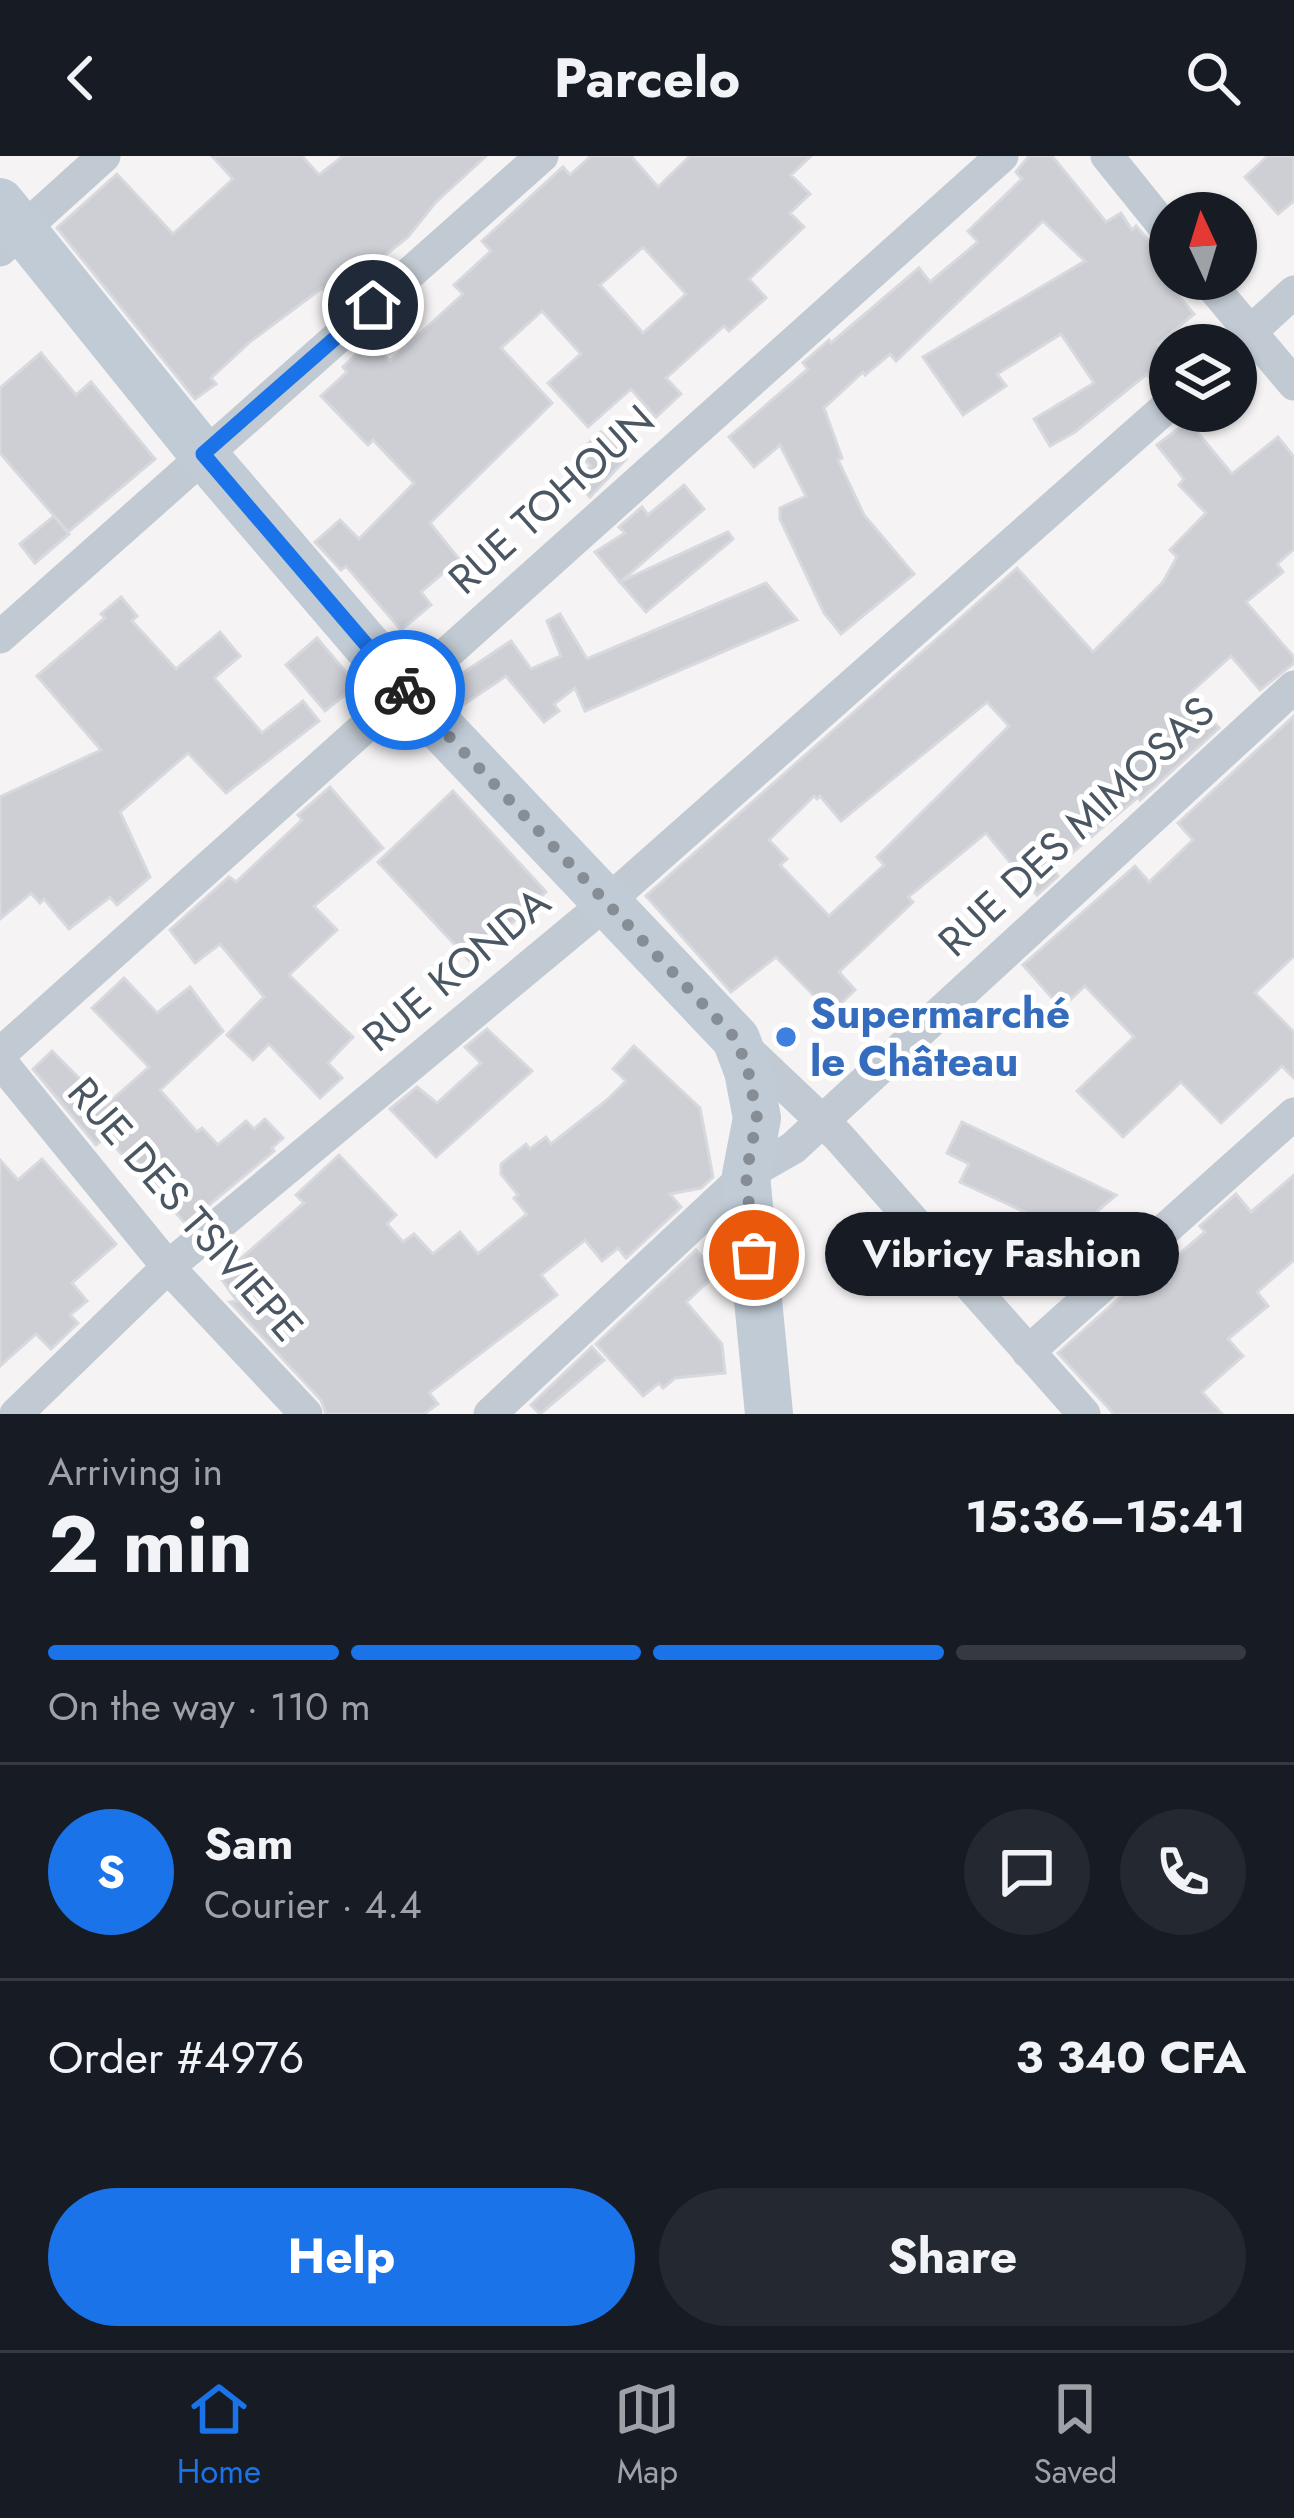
<!DOCTYPE html>
<html lang="en">
<head>
<meta charset="utf-8">
<style>
  :root { --surface:#171b24; --page:#242831; --text:#f1f3f6; --muted:#9ea1a6; --line:#363941; --accent:#1a73e8 }
  body { margin:0; font-family:Jost,sans-serif; background:var(--page); color:var(--text); height:100vh; display:flex; flex-direction:column; font-size:45px; white-space:nowrap }
  * { box-sizing:border-box; margin:0 }
  p { font-size:39px; color:var(--muted) }
  .icon { flex:none; width:66px; height:66px; fill:none; stroke:currentColor; stroke-width:2; stroke-linecap:round; stroke-linejoin:round }
  .map { position:relative; height:1258px; overflow:hidden }
  .sheet { display:flex; flex-direction:column; background:var(--surface); flex:1 }
  .sheet>* { flex:none }
  .needle { width:78px; rotate:356deg }
  .buttons { position:absolute; left:1149px; top:36px; display:grid; gap:24px }
  .buttons a { display:grid; place-items:center; width:108px; height:108px; border-radius:50%; background:var(--surface); box-shadow:0 3px 9px #0004; font-size:60px }
  .pin { position:absolute; display:grid; place-items:center; width:102px; height:102px; color:#fff; margin:-51px; border:6px solid #fff; border-radius:50%; box-shadow:0 3px 12px #0007 }
  .courier { position:absolute; display:grid; place-items:center; width:120px; height:120px; margin:-60px; border:9px solid #1a73e8; border-radius:50%; background:#fff; color:#222; box-shadow:0 3px 15px #0007 }
  .bubble { position:absolute; height:84px; border-radius:42px; background:var(--surface); box-shadow:0 3px 9px #0004; font-size:39px; font-weight:700; line-height:84px; text-align:center }
  .overview em { font-style:normal; font-weight:700 }
  .overview div { display:flex; flex-direction:column-reverse }
  .overview { display:flex; align-items:center; justify-content:space-between; height:204px; padding:0 48px }
  h1 { font-size:78px; font-weight:700; line-height:90px }
  .bar { display:grid; grid-template-columns:repeat(4,1fr); gap:18px 12px; align-content:center; height:144px; padding:0 48px }
  .bar i { height:15px; border-radius:9px; background:var(--line) }
  .bar .active { background:var(--accent) }
  .bar p { grid-column:span 4 }
  .line { display:flex; align-items:center; gap:30px; padding:0 48px; border-top:3px solid var(--line) }
  .line div { flex:1 }
  .round { display:grid; place-items:center; flex:none; width:126px; height:126px; border-radius:63px; background:var(--page) }
  .cta { display:flex; gap:24px; margin-top:auto; padding:24px 48px }
  .cta a { flex:1; height:138px; border-radius:72px; background:var(--accent); color:#fff; font-size:48px; font-weight:700; line-height:138px; text-align:center }
  .cta a+a { background:var(--page); color:var(--text) }
  header { display:flex; justify-content:space-between; align-items:center; height:156px; padding:0 48px; background:var(--surface); font-size:54px; font-weight:700 }
  .tab-bar { display:flex; justify-content:space-around; align-items:center; height:168px; border-top:3px solid var(--line); background:var(--surface); font-size:33px; color:var(--muted) }
  .tab-bar a { display:grid; justify-items:center; gap:6px }
  .tab-bar .active { color:var(--accent) }
  .map>svg:first-child { display:block }
  .building { fill:#cdcfd5; stroke:#d7d9de; stroke-width:3; fill-rule:evenodd }
  .lines { fill:none; stroke-linecap:round; stroke-linejoin:round }
  .street { stroke:#c1cad2; stroke-width:33 }
  .secondary { stroke:#c1cbd6; stroke-width:48 }
  .done { stroke:#868d94; stroke-width:12; stroke-dasharray:0 21.6 }
  .route { stroke:#1a73e8; stroke-width:15 }
  .shop-dot { fill:#3f7fe0; stroke:#fff; stroke-width:4.5 }
  .labels { text-anchor:middle; stroke-width:10; stroke-linejoin:round; paint-order:stroke }
  .street-label { font-size:42px; fill:#4a5661; stroke:#fff }
  .shop-label { font-size:42px; font-weight:bold; fill:#366cbe; stroke:#fff; text-anchor:start }
</style>
</head>
<body>
<header><svg class="icon" aria-label="back" viewBox="0 0 24 24"><path d="M15 5l-7 7 7 7"/></svg>Parcelo<svg class="icon" aria-label="search" viewBox="0 0 24 24"><circle cx="10" cy="10" r="6"/><path d="M15 15l6 6"/></svg></header>
<div class="map">
<svg width="1294" height="1258" viewBox="0 0 1294 1258">
  <rect width="100%" height="100%" fill="#f5f3f3"/>
  <g class="building">
    <path d="M212,0h90l17,19 24,-19h143l-51,47 -27,34 -29,23 -4,-5 -47,40 -6,-7 -71,53 -40,37 5,6 -21,15 -138,-171 60,-54 56,60 60,-55z"/>
    <path d="M591,0h40l27,31 32,-31h121l-20,19 19,19 -20,19 14,14 -55,52 17,19 -37,33 -5,-5 -58,52 15,16 -25,23 -25,-28 -43,38 -40,-44 33,-29 -39,-43 -41,37 51,55 -122,120 29,36 -38,33 10,13 -30,25 -55,-64 -5,4 -26,-28 25,-22 19,19 55,-56 -41,-43 -5,5 -47,-49 26,-24 -4,-5 27,-26 20,20 73,-67 -9,-9 37,-34 -9,-10 81,-74 7,8zM643,91l43,47 -43,39 -43,-48z"/>
    <path d="M1029,0h23l54,66 15,-9 11,17 4,-4 19,22 15,7v31l24,28 -36,30 12,17v10l-16,12 -7,-9 -72,58 -25,14 -16,-27 60,-36 -33,-49 -64,40 9,12 -43,29 -40,-58 162,-96 -42,-40 -147,140 -6,-7 -25,21 -2,-3 -39,36 18,50 -4,2 26,55 50,59 -73,60 -17,-21 -44,-94v-11l26,-12 -26,-51 -26,22 -25,-30 79,-68 -5,-6 26,-23 2,3 88,-75 11,14 48,-40 -10,-11 54,-52 -6,-7z"/>
    <path d="M1268,0h26v45l-16,13 -33,-37z"/>
    <path d="M41,197l35,42 15,-13 64,77 -87,73 -68,-79v-65z"/>
    <path d="M1188,265l44,53 46,-37 16,20v92l-17,15 6,8 -37,30 48,55v6l-34,27 -29,-34 -42,38 30,34 -79,72 -2,-3 -85,72 5,7 -21,19 -51,-62 -78,64 5,5 -74,70 16,18 -24,23 -55,-56 -45,35 -85,-96 371,-328 76,84 70,-70 14,-25 -7,-7 36,-37 -27,-28 5,-6 -27,-34zM987,546l22,24 -132,131 7,8 -55,51 -49,-51 7,-6 -18,-19 45,-44 3,3 3,-3 21,25z"/>
    <path d="M601,276l25,27 -36,38 -15,-17 16,-14 -13,-13z"/>
    <path d="M684,329l20,24 -84,73 -25,-30 30,-19 -6,-6 23,-20 6,8z"/>
    <path d="M54,360l15,18 -34,29 -15,-19z"/>
    <path d="M728,376l5,7 -87,73 -26,-30z"/>
    <path d="M766,427l31,37 -212,91 -10,-23 -21,16 5,7 -15,11 -38,-46 -46,31 -15,-22 66,-44 20,28 30,-13 -14,-35 13,-7 27,45z"/>
    <path d="M121,441l16,19 -5,5 44,48 44,-37 20,24 -26,22 48,55 41,-32 16,20 -93,72 -38,-40 -68,59 30,65 -33,28 -7,-8 -41,32 -25,-30 -4,4 -9,-10 -31,26v-122l101,-47 -64,-74 68,-58 -4,-4z"/>
    <path d="M317,482l40,47 -32,26 -39,-46z"/>
    <path d="M1294,560v240l-39,37 39,39v46l-12,-12 -61,57 -40,-41 -58,55 -46,-46 57,-54 -49,-51 -24,22 -38,-43 112,-99 14,16 44,-42 -15,-17z"/>
    <path d="M330,631l53,61 -69,58 23,24 -48,45 64,62 -25,26 14,15 -22,20 -51,-54 -16,16 -26,-25 37,-38 -44,-53 -25,19 -25,-33 59,-53 7,5 66,-62 -4,-5z"/>
    <path d="M453,635l93,101 -76,69 -92,-99z"/>
    <path d="M124,822l33,35 33,-26 33,44 -63,59 37,42 5,-4 16,17 28,-24 8,8 11,-10 18,19 -11,10 2,3 -88,73 -80,-87 -10,8 -63,-76 19,-18 54,54 43,-38 -57,-59z"/>
    <path d="M487,873l45,42 -96,86 -46,-48 27,-22 20,16 44,-40 -16,-16z"/>
    <path d="M634,890l66,62 13,69 -12,11 -31,6 11,13 -55,51 -8,-10 -16,13 -17,-21 -44,35 16,20 -128,98 9,11 -14,10h-98l-5,-14 -91,-98 7,-1 -17,-24 84,-74 -8,-8 43,-40 57,60 -9,9 16,18 11,-8 19,20 27,-22 18,22 49,-40 -13,-16 4,-3 -17,-21v-10l25,-20 4,5 16,-12 5,7 56,-44 19,-19 -13,-12z"/>
    <path d="M962,966l154,73 -23,20 -8,16 -38,-17 -3,7 -84,-39 9,-18 -22,-11z"/>
    <path d="M42,1003l74,85 -44,39 15,18 -17,14 8,8 -27,26 -15,-15 -36,32v-206l18,20z"/>
    <path d="M1294,1019v85l-37,32 11,14 -40,33 15,17 -41,36 20,22h-108l-56,-61 94,-84 4,5 49,-42 -5,-6 36,-32 15,18z"/>
    <path d="M696,1094l21,24 -31,28 36,42 3,29 -50,5 -12,10 -4,-5 -16,13 -47,-52z"/>
    <path d="M592,1191l12,13 -64,54 -9,-9z"/>
  </g>
  <g class="lines">
    <g class="street">
      <path d="M1107,0l63,78"/>
      <path d="M0,94l104,-94"/>
      <path d="M1206,123l88,105"/>
      <path d="M1236,189l58,-53"/>
      <path d="M0,481l542,-481"/>
      <path d="M743,890l95,90 246,278"/>
      <path d="M0,898l1002,-898"/>
      <path d="M0,905l168,206 138,147"/>
      <path d="M1028,1196l266,-238"/>
      <path d="M16,1258l152,-147 439,-365 563,-498"/>
      <path d="M490,1258l256,-239 47,-27 501,-461"/>
    </g>
    <path class="secondary" d="M0,46l203,252 202,236 331,349 12,32 9,47 -11,57 23,239"/>
  </g>
  <g class="lines">
    <path class="done" d="M405,534l331,349 12,31 9,48 -11,57 8,80"/>
    <path class="route" d="M373,149l-170,149 202,236"/>
  </g>
  <circle class="shop-dot" cx="786" cy="881" r="12"/>
  <g class="labels">
    <g class="street-label">
      <text transform="translate(551 343) rotate(-42)" y="15">RUE TOHOUN</text>
      <text transform="translate(1076 670) rotate(-43)" y="15">RUE DES MIMOSAS</text>
      <text transform="translate(456 813) rotate(-40)" y="15">RUE KONDA</text>
      <text transform="translate(186 1053) rotate(49)" y="15">RUE DES TSIVIEPE</text>
    </g>
    <g class="shop-label">
      <text x="810" y="872">Supermarché<tspan x="810" dy="48">le Château</tspan></text>
    </g>
  </g>
</svg>
<div class="buttons">
<a><svg class="needle" viewBox="-14 -14 28 28"><path d="M0-13l5 13h-10z" fill="#e53935"/><path d="M0 13l5-13h-10z" fill="#9ea1a6"/></svg></a>
<a><svg class="icon" aria-label="layers" viewBox="0 0 24 24"><path d="M12 4l9 5-9 5-9-5zM3 14l9 5 9-5"/></svg></a>
</div>
<div class="pin" style="left:754px;top:1099px;background:#ea580c"><svg class="icon" aria-label="bag" viewBox="0 0 24 24"><path d="M5 8h14l-1 12H6zM9 8a3 3 0 0 1 6 0"/></svg></div>
<div class="pin" style="left:373px;top:149px;background:#1f2937"><svg class="icon" aria-label="home" viewBox="0 0 24 24"><path d="M3 11l9-7 9 7M6 9v11h12V9"/></svg></div>
<div class="courier" style="left:405px;top:534px"><svg class="icon" aria-label="bike" viewBox="0 0 24 24"><circle cx="6" cy="16" r="4"/><circle cx="18" cy="16" r="4"/><path d="M6 16l4-8h5l3 8M10 8l3 8H6M13 5h3"/></svg></div>
<div class="bubble" style="left:825px;top:1056px;width:354px">Vibricy Fashion</div>
</div>
<section class="sheet">
<div class="overview"><div><h1>2 min</h1><p>Arriving in</p></div><em>15:36–15:41</em></div>
<div class="bar"><i class="active"></i><i class="active"></i><i class="active"></i><i></i><p>On the way · 110 m</p></div>
<div class="line" style="height:216px"><b class="round" style="background:var(--accent);color:#fff">S</b><div><b>Sam</b><p>Courier · 4.4</p></div><a class="round"><svg class="icon" aria-label="chat" viewBox="0 0 24 24"><path d="M4 5h16v11H9l-5 4z"/></svg></a><a class="round"><svg class="icon" aria-label="phone" viewBox="0 0 24 24"><path d="M5 4h4l2 5-3 2q2 4 5 5l2-3 5 2v4C11 20 4 13 5 4z"/></svg></a></div>
<div class="line" style="height:156px"><div>Order #4976</div><b>3 340 CFA</b></div>
<div class="cta"><a>Help</a><a>Share</a></div>
</section>
<nav class="tab-bar">
<a class="active"><svg class="icon" aria-label="home" viewBox="0 0 24 24"><path d="M3 11l9-7 9 7M6 9v11h12V9"/></svg>Home</a>
<a><svg class="icon" aria-label="map" viewBox="0 0 24 24"><path d="M3 6l6-2 6 2 6-2v14l-6 2-6-2-6 2zM9 4v14M15 6v14"/></svg>Map</a>
<a><svg class="icon" aria-label="saved" viewBox="0 0 24 24"><path d="M7 4h10v16l-5-4-5 4z"/></svg>Saved</a>
</nav>
</body>
</html>
